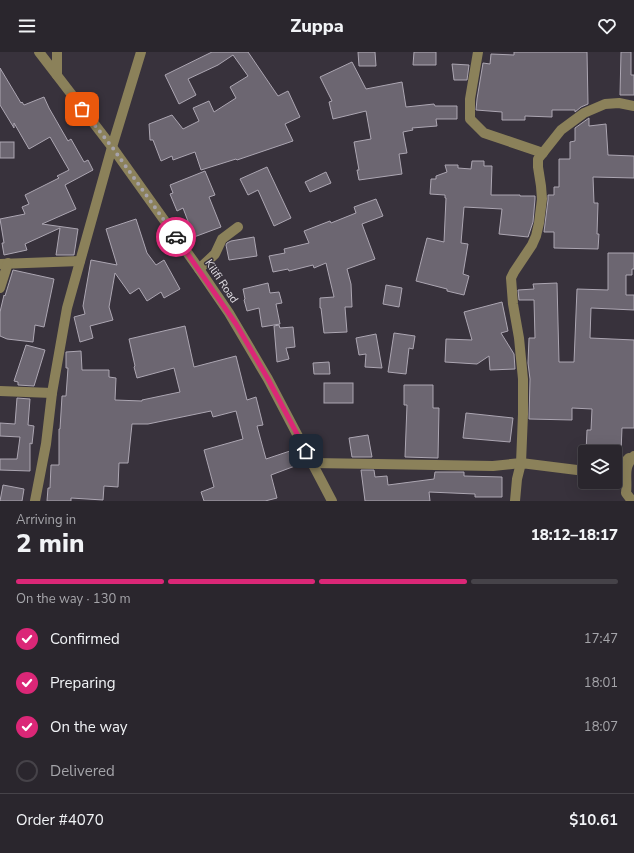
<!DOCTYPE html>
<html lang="en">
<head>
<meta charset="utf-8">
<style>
  :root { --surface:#2a262d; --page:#322e35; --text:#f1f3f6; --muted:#a5a5aa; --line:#464349; --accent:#db2777 }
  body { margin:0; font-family:"Nunito Sans",sans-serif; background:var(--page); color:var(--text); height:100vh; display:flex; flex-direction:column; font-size:15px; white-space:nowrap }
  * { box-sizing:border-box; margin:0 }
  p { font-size:13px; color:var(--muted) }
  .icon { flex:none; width:22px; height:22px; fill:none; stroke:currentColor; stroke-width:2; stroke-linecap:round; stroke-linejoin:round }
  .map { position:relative; height:449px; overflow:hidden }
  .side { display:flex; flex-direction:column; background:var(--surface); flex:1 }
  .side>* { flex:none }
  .tools { position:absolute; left:578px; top:393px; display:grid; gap:8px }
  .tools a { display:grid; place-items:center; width:44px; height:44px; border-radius:4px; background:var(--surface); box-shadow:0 4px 16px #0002,0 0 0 1px var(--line); font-size:20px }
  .pin { position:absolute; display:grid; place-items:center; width:34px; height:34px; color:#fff; margin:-17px; border-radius:8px; box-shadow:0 2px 6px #0006 }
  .courier { position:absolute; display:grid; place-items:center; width:40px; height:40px; margin:-20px; border:3px solid #db2777; border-radius:50%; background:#fff; color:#222; box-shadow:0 1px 5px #0007 }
  .summary em { font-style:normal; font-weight:800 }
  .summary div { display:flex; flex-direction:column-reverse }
  .summary { display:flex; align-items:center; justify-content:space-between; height:68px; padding:0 16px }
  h1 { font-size:26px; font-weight:800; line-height:30px }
  .bar { display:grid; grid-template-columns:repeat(4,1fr); gap:6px 4px; align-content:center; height:48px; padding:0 16px }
  .bar i { height:5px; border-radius:3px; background:var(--line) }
  .bar .current { background:var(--accent) }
  .bar p { grid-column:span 4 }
  .line { display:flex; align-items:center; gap:10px; padding:0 16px; border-top:1px solid var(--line) }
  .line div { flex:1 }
  ol { padding:0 16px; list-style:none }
  li { display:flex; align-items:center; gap:12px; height:44px }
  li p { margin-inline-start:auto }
  li .icon { padding:4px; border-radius:50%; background:var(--accent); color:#fff; stroke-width:4 }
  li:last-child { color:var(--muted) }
  li i { width:22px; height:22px; border:2px solid var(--line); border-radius:50% }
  header { display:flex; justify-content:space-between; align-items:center; height:52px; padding:0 16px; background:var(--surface); font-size:18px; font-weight:800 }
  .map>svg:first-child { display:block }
  .building { fill:#6c6671; stroke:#aca6b2 }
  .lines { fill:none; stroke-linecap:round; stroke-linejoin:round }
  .minor { stroke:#8b815a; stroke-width:10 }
  .done { stroke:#a6a2aa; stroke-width:4; stroke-dasharray:0 7.2 }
  .route { stroke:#db2777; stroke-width:5 }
  .labels { text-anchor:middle; stroke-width:3; stroke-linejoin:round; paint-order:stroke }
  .street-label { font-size:11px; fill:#e2dfe5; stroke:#38323c }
</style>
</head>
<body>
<header><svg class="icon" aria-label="menu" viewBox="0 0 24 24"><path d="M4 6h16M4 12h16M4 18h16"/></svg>Zuppa<svg class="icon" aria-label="heart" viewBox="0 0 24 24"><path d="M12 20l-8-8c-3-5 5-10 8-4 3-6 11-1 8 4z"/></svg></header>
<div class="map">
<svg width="634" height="449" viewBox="0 0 634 449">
  <rect width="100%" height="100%" fill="#38323c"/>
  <g class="building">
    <path d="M212,0h36l30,44 10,-5 12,26 -15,7 8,17 -56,19 -1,-1 -35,11 -6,-18 -22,8 -1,-4 -11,5 -8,-21h-3l-1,-16 23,-9 11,14 16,-8 -6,-13 16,-7 5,11 22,-14 -6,-11 18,-11 -15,-21 -15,10 -30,14 8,16 -17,9 -14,-29z"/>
    <path d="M358,0h17l1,14h-17z"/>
    <path d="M414,0h22v13h-23z"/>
    <path d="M514,0h73l1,52 -7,3 -6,5v-2h-23v7l-27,-1v4h-23v-8l-26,-2 1,-11 6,-36 7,1 1,-10 23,1z"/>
    <path d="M621,0h10v23h3v20h-14z"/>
    <path d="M352,10l14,27 36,-7 4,25 28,-3 1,2h22v13h-21l1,7 -25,2 1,2 -10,2 4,21 -8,1 3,20 -43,6 -2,-10h2l-5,-28 17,-3 -5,-28 -33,8 -4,-17 3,-1 -12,-24z"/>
    <path d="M452,12l17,1 -2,15h-13z"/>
    <path d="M0,16l21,35 1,-1 2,3 20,-8 5,11 19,33 3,-2 13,23 4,-2 5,10 -28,15 11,24 -34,15 36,5 -4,26h-18l4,-27 -35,16 2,6 -23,5 -2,-12h2l-4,-24 25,-5 -3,-7 7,-3 -4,-9 34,-17 -2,-2 12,-6 -19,-33 -21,12 -15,-26v5l-14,-23z"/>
    <path d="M589,66v8l17,-2 2,31 26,1v22l-41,-1 1,26h4l-1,31h2l-1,15 -44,-1v-16h-10l4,-32v-5h6v-8h5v-28h11v-17l5,-1v-13z"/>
    <rect x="0" y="90" width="14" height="16"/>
    <path d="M472,109h12v5h8l-1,29h29v1h15v3l-2,23 -5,15 -29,-3 3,-25 -38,-2 -3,36 7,1 -5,30 6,2 -5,19 -17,-4v-2l-31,-8 11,-43 17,4 2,-44h-1v-3l-15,-1 1,-15h5v-3l11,-4 -2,-7h13v3l13,1z"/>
    <path d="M267,115l24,51 -17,8 -16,-36 -10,5 -8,-16z"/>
    <path d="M205,119l10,24 -6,2 12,30 -27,10 -11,-29 -6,3 -7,-17 3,-1 -3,-8z"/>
    <path d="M326,120l5,11 -21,9 -5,-10z"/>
    <path d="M376,147l7,17 -21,8 13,35 -28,10 4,15 1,23h-7l2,25 -23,1 -3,-25h-1v-10l14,-1 -8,-34 -12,5 -1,-3 -24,6 -1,-2 -15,3 -4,-16 16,-3 -1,-4 25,-6 -5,-12 26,-10 1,2 25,-10 -2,-6z"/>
    <path d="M136,167l11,34 9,12 8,-5 16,29 -16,9 -3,-6 -14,9 -8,-13 -9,6 -15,-21 -6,34 4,13 -23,6 3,12 -13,4 -6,-25 11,-3 -2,-8 8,-46 26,5 -11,-36z"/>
    <path d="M254,185l3,19 -28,4 -3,-15 1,-2 4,-2z"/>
    <path d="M608,201h26v16h-2v6h-6v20h8v15l-43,-2 -1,30 44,2v88h-12l-1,24h-35l1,-22h4l1,-21 -20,-1v12l-43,-1 1,-40 -2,-16 1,-25h6l-1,-38h-15l-1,-10 16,-1 -1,-5 24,-1 2,79h15l3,-73 31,1z"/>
    <path d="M13,218l41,9 -10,48 -9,-2 -2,17 -26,-3 -7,-3v-24l4,-17 1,1z"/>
    <path d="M268,231l2,10 9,-1 3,11 -6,1 4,20 -18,3 -3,-19 -12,3 -3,-11 1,-1 -2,-10z"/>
    <path d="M386,233l16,3 -3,19 -16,-3z"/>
    <path d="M502,250l6,29 -7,2 13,21 1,15 -25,1 -1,-14 -12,8 -32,-2 1,-23 26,1 -8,-28z"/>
    <path d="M279,273l1,3 13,-1 2,20 -9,1 3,11 -12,3 -3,-36z"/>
    <path d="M185,274l9,41 42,-11 11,44 9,-3 7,28 -6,1 9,33 24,-8 5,15 -24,9 6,23 -12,3h-61l-3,-9 13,-5 -10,-37 39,-11 -7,-28 -23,6 -2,-6 -63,13h-16l-4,39h-9l-1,24 -14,-1 -1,14 -32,-2v3h-24l1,-13h2l1,-23h8v-36h1l2,-33h4l2,-28h-2v-16l15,-1 1,19h27v7l7,1 -1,22 27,1v-1l38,-8 -6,-24 -37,10 -3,-11 1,-1 -6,-27z"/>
    <path d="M394,281l21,3 -2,13 -4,-1 -3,26 -18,-2z"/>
    <path d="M376,282l6,34 -17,-1 1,-13 -7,1 -3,-17z"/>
    <path d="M26,293l19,5 -11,36 -16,-1v-3l-4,-1z"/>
    <path d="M329,310l1,12h-16l-1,-11z"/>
    <rect x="324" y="331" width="29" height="20"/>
    <path d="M404,333h29v23h6l-1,50 -33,-1 2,-52h-3z"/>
    <path d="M17,346l13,1 -2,26 6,1 -2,18 -2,-1v28l-30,-1v-11h17l3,-22 -20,-1v-13l15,1z"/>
    <path d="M466,361l47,5 -3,24 -47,-4z"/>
    <path d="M368,383l4,22h-20l-3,-19z"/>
    <path d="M361,418h13l1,7 12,-1 1,9 46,-6 1,-7h29v4l38,1v20h-27v-3l-46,-2 1,9h-65z"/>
    <path d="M3,433l21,4 -2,12h-22z"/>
  </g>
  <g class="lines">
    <g class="minor">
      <path d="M39,0l73,95 87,122 30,44 39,66 64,122"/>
      <path d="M57,0v23"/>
      <path d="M478,0l-8,47v20l14,14 59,20"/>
      <path d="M0,212l80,-3"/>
      <path d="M199,217l16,-15 7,-15 16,-12"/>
      <path d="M0,236l8,-25"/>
      <path d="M0,339l52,2"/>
      <path d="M312,411l65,1 116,2 28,-3 2,-49v-35l-4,-41 -6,-34 -2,-26 3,-6 18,-27 4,-9 3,-13 3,-24 -1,-13 -3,-19v-8l23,-29 23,-17 21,-9 14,-1 15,3"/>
      <path d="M615,419h2l12,-13"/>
      <path d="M35,449l11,-57 6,-51 15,-85 45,-161 29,-95"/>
      <path d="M515,449l2,-22 4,-16 64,8"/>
      <path d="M632,449l-6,-8c2,-15 -4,-25 8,-37"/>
    </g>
  </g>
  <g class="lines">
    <path class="done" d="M82,57l30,38 64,90"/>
    <path class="route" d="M176,185l60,87 32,55 38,72"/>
  </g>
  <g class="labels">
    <g class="street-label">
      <text transform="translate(222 229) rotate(56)" y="4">Kilifi Road</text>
    </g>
  </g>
</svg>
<div class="tools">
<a><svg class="icon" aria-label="layers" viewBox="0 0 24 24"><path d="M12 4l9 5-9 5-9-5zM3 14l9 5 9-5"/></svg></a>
</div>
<div class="pin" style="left:82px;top:57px;background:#ea580c"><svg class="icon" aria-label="bag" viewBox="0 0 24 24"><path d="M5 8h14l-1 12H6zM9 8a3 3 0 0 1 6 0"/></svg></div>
<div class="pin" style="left:306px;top:399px;background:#1f2937"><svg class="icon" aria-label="home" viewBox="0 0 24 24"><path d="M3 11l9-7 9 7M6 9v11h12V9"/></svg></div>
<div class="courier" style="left:176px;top:185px"><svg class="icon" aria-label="car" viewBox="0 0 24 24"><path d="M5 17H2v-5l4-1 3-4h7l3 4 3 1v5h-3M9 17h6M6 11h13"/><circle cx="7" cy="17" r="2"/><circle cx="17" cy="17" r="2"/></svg></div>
</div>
<section class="side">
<div class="summary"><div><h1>2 min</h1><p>Arriving in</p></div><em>18:12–18:17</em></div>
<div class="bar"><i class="current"></i><i class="current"></i><i class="current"></i><i></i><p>On the way · 130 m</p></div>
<ol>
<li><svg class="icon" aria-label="check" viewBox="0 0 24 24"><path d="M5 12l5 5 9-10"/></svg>Confirmed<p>17:47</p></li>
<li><svg class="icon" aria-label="check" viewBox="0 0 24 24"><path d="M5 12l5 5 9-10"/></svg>Preparing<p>18:01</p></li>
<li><svg class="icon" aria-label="check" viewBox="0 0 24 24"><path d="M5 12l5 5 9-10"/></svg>On the way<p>18:07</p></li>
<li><i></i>Delivered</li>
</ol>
<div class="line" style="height:52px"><div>Order #4070</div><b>$10.61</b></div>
</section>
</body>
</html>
